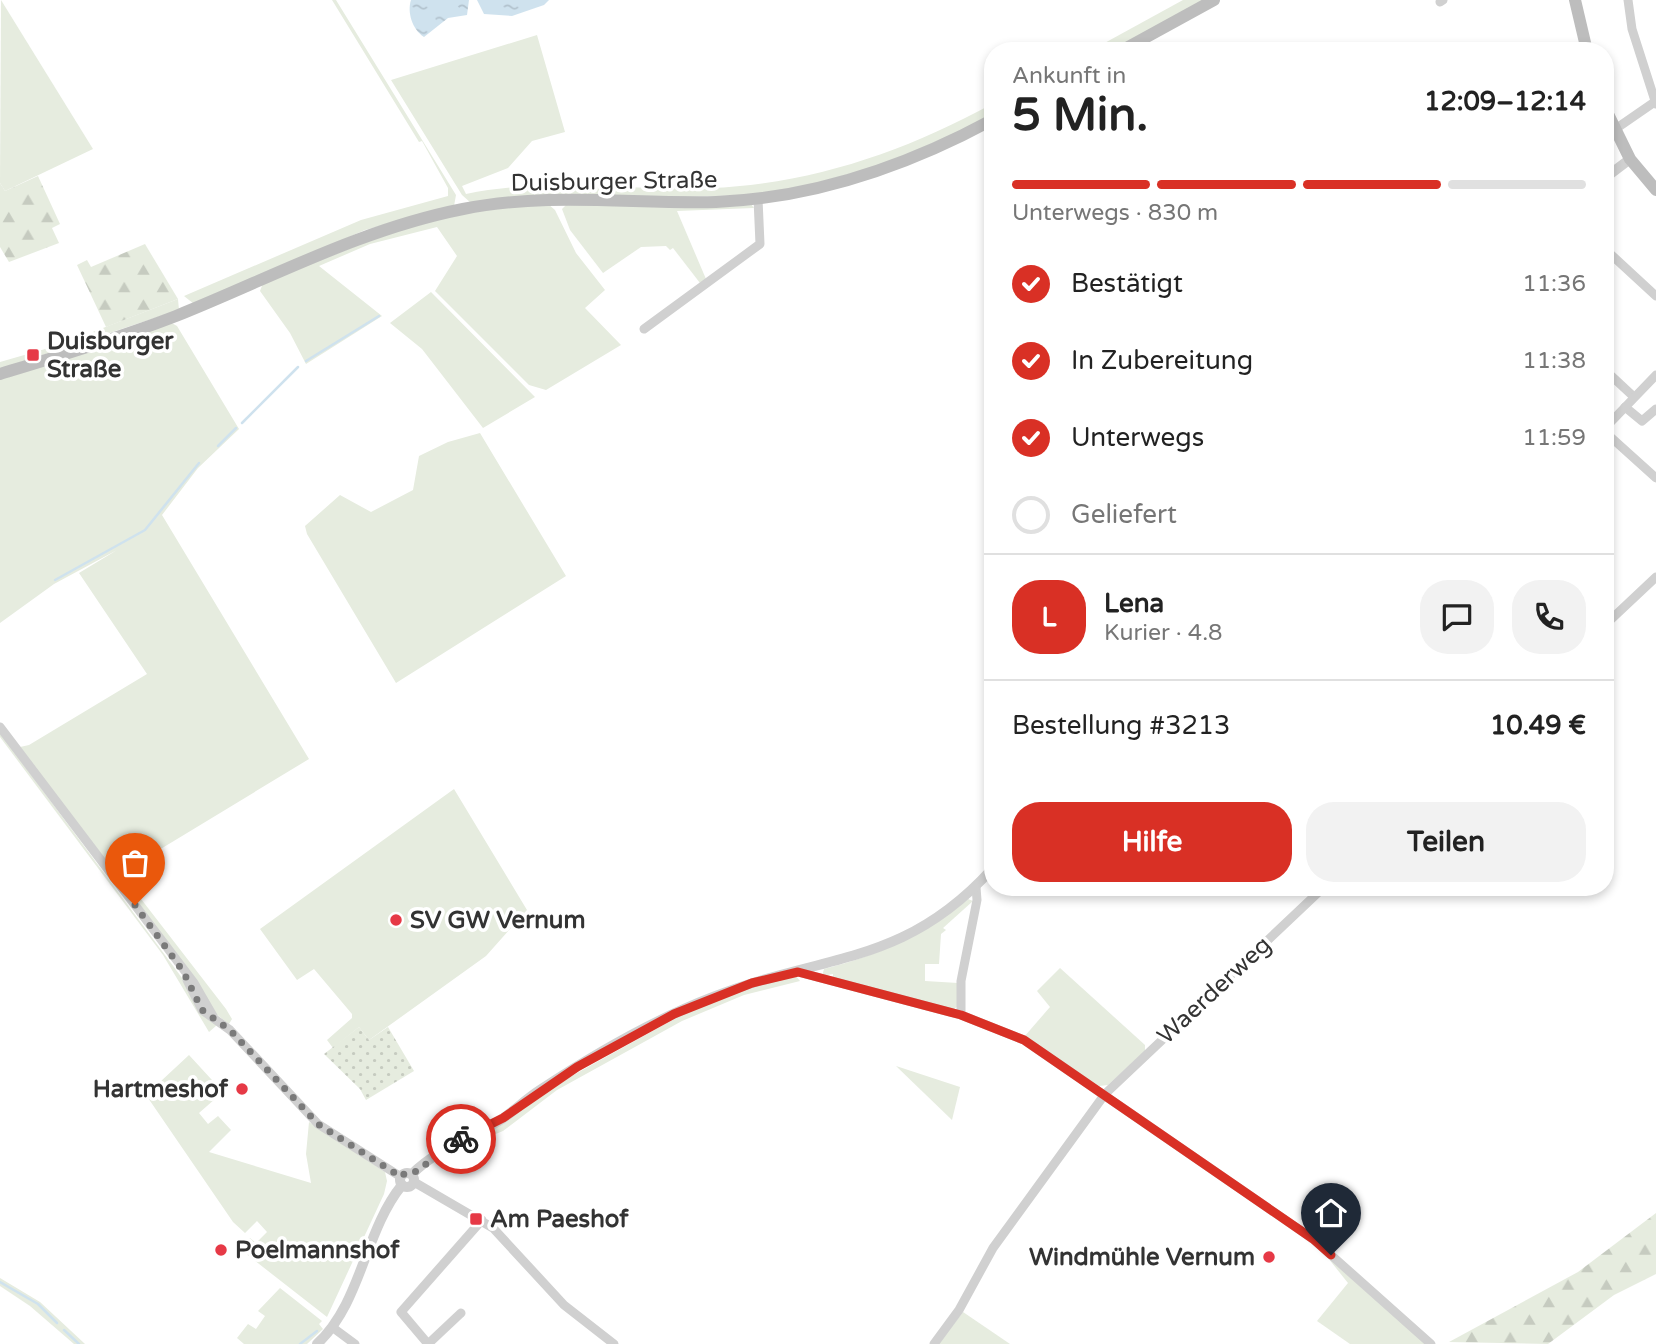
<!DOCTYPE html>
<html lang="de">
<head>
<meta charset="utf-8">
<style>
  :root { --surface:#fff; --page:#f2f2f2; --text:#222; --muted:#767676; --line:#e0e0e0; --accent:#d93025 }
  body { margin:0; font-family:"Varela Round",sans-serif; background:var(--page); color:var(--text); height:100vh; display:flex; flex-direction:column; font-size:26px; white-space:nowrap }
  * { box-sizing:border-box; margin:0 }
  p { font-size:23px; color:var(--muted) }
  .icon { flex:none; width:38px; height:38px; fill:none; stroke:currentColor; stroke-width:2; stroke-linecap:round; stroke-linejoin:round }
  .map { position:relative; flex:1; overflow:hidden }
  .drawer { position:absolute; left:984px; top:42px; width:630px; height:854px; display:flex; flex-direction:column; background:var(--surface); border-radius:28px; box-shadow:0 4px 10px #0003 }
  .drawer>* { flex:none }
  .pin { position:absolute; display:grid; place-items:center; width:60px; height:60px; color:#fff; margin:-72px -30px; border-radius:50% 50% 50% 0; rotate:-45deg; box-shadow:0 0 7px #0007 }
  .pin .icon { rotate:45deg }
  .courier { position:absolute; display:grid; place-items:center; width:70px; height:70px; margin:-35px; border:5px solid #d93025; border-radius:50%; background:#fff; color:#222; box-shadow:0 2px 9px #0007 }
  .head em { font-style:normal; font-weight:700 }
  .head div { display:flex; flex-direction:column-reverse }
  .head { display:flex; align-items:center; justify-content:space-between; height:119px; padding:0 28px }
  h1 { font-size:46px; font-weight:700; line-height:52px }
  .bar { display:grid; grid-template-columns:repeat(4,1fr); gap:10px 7px; align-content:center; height:84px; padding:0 28px }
  .bar i { height:9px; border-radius:5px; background:var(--line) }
  .bar .selected { background:var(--accent) }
  .bar p { grid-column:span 4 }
  .line { display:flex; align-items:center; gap:18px; padding:0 28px; border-top:2px solid var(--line) }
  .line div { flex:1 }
  .round { display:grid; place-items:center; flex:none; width:74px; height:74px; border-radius:28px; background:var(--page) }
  ol { padding:0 28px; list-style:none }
  li { display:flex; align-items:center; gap:21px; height:77px }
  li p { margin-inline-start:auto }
  li .icon { padding:7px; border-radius:50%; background:var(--accent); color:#fff; stroke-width:4 }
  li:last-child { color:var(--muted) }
  li i { width:38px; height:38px; border:4px solid var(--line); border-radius:50% }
  .action { display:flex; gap:14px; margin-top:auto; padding:14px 28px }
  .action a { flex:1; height:80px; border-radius:28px; background:var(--accent); color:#fff; font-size:28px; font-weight:700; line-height:80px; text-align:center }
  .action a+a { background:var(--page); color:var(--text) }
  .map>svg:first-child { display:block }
  .green { fill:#e6ecdf }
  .forest { fill:url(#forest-firs) }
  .park { fill:url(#park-dots) }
  .water { fill:url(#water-ripples) }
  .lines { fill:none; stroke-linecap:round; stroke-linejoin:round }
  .stream { stroke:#cfe2ee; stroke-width:2.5 }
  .minor { stroke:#d0d0d0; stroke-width:9 }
  .tertiary { stroke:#d0d0d0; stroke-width:10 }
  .secondary { stroke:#bdbdbd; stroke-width:12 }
  .done { stroke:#7a7a7a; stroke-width:7; stroke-dasharray:0 12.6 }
  .route { stroke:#d93025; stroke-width:9 }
  .poi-dot { fill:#e63946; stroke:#fff; stroke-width:2.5 }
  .labels { text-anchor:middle; stroke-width:7; stroke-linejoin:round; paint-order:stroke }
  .street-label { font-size:24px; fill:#333; stroke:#fff }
  .poi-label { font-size:24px; font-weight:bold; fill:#333; stroke:#fff; text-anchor:start }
</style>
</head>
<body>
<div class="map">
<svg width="1656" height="1344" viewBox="0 0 1656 1344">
  <defs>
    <pattern id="forest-firs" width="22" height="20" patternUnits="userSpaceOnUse" patternTransform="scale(1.75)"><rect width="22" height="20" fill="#e6ecdf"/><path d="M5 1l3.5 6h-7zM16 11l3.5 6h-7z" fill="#c6cbc0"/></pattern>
    <pattern id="park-dots" width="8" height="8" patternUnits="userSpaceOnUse" patternTransform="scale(1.75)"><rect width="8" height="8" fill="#e6ecdf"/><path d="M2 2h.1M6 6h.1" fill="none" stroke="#c6cbc0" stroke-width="1.8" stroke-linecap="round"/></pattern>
    <pattern id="water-ripples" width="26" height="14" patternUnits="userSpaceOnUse" patternTransform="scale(1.75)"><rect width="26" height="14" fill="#cfe2ee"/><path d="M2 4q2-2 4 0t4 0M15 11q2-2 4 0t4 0" fill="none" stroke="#b2c2cd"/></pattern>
  </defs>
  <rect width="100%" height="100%" fill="#fff"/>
  <g class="green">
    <path d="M1,0l92,149 -88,42 -5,-8z"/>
    <path d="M332,0h4l120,195 -2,11 -89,24 -171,74 -10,-8 177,-76 87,-24v-8l-26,-47 -3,1z"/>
    <path d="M1183,0h24l-94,51h-23z"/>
    <path d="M537,35l28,97 -33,9 -24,27 -46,18 4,8c82,-17 162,-3 244,-6 101,-4 194,-36 282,-84v13l-107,47 -83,23 -51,8 -280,8 -9,-8 -71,-115z"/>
    <path d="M568,203l183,1 3,4 -77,3 29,68 -6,4 -27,-35 -3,2 -4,-4 -25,1 -38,26 -33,-43 -8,-21z"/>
    <path d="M548,204l7,6 21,43 29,37 -20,18 36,37 -75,45 -17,-5 -94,-94 22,-35 -20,-29 -67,17 -51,22 63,50 -76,48 -16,-31 -30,-42 3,-8 146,-58 88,-18z"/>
    <path d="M431,292l104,105 -52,31 -61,-79 -32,-26z"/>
    <path d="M178,299l1,11 -179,59v-7l59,-17z"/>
    <path d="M170,322l7,4 62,103 -41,39 -36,47 147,244 -188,114 105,136 6,10 -3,5 -13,-10 -17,-27 -179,-240 9,-2 118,-71 -68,-101 38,-23 -63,34 -54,39v-245z"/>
    <path d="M480,433l86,143 -170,107 -89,-149 -2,-8 35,-31 31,17 42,-22 6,-34 29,-14z"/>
    <path d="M0,733l217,292 -8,7 -46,-77 -163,-218z"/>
    <path d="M454,789l73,121 -41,46 -117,84 -10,-13 -26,21 -6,-8 25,-22v-4l-38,-45 -17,11 -37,-51z"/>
    <path d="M968,899l5,2 -30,27 3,2 -5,4 -2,30h-14v17l33,2 -1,24 -5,3 -119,-32v-4l-11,2 2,-7c55,-14 100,-34 144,-70z"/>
    <path d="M1060,968l85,77v6l-37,34 -9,1 -75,-49 26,-30 -13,-16z"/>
    <path d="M795,975l5,6 -56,14 -62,26 -125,69 -54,41 -50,20 1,-4 41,-19 46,-35 137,-76 37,-17z"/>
    <path d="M189,1055l34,37 -24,21 9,11 10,-8 13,14 -22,22 102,31 -5,-29 3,-32 76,50 2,9 -3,13 -57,123 -82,-64v-10l5,-5 6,5 11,-11 -10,-11 -12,12 -12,-11 -87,-127z"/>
    <path d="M896,1066l64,21 -8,33z"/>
    <path d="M1328,1258l98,86h-76l-33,-23 31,-38z"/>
    <path d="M0,1278l40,24 45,42h-11l-44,-38 -30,-20z"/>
    <path d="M280,1288l42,33 -3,3 4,5 -16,15h-63l-7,-6 11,-14 8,5 9,-13 -7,-5z"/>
    <path d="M963,1312l47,32h-72z"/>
  </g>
  <g class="forest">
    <path d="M38,176l22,48 -8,4 7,15 -50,19 -9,-15v-64l5,8z"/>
    <path d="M145,244l33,55 -72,28 -29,-62 10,-5 4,7z"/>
    <path d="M1656,1213v61l-42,21 -66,49 -99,-2 129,-70z"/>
  </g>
  <path class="park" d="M359,1027l10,13 19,-13 26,44 -48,29 -6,-11 -36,-35z"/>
  <g class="water">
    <path d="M469,0l-2,15 -19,3 -24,19c-12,-8 -17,-25 -13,-37z"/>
    <path d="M477,0h72l-5,5 -32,11 -28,-2z"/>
  </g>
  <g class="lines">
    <g class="stream">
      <path d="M306,361l73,-45"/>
      <path d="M242,423l56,-56"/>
      <path d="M218,446l18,-18"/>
      <path d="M55,580l90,-50 54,-67"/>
      <path d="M0,1282l38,22 19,19"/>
      <path d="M64,1330l15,14"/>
      <path d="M300,1344l17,-13"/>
    </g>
    <g class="minor">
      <path d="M1628,0l4,29 24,75"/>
      <path d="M1440,2l3,-2"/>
      <path d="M1477,50v1"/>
      <path d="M1614,130l42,-29"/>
      <path d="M1605,249l51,47"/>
      <path d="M644,329l116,-85 -2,-45"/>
      <path d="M1605,370l29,27"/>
      <path d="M1625,407l17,14 14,-12"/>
      <path d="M1605,428l51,-53"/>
      <path d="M1605,432l51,46"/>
      <path d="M1605,625l51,-48"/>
      <path d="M0,727l194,256 19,33"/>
      <path d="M798,972l163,43 63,25 289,199 118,105"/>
      <path d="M187,980l15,30 28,20 88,94 83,53"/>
      <path d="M961,1015v-34l16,-81 -1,-13"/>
      <path d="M414,1182l79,46 71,77 50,39"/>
      <path d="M332,1327l23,17"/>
      <path d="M428,1344l-27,-32 81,-92"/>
      <path d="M428,1344l33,-31"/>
      <path d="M934,1344l25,-34 34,-62 112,-154 219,-207"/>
    </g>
    <g class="tertiary">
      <path d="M1605,178l25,-19"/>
      <circle cx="407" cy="1180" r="7"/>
      <path d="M412,1174c26,-26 60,-36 90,-55 13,-9 24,-20 38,-29 53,-35 113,-70 173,-93 111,-44 190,-30 279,-128"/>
      <path d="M317,1344c45,-42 47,-112 85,-159"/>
    </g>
    <g class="secondary">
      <path d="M1575,0l12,51"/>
      <path d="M1121,51l93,-51"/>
      <path d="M1605,108l25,51 26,31"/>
      <path d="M0,374c59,-18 119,-36 176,-58 95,-38 185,-87 287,-107 84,-17 168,-5 253,-7 98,-4 191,-36 276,-82"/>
    </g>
  </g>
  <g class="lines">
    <path class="done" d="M135,905l48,66 19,39 28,20 88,94 83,53 3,-3h8l49,-35"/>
    <path class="route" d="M461,1139l42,-21 74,-51 97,-53 78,-31 46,-11 163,43 63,25 289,199 18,16"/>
  </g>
  <g class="poi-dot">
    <rect x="26" y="348" width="14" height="14" rx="3.5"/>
    <circle cx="396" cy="920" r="7"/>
    <circle cx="242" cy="1089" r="7"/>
    <rect x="469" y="1212" width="14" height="14" rx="3.5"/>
    <circle cx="221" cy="1250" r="7"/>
    <circle cx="1269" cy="1257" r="7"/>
  </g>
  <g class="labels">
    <g class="street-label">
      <text transform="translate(614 181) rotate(-1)" y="8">Duisburger Straße</text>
      <text transform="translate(1214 990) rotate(-43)" y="8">Waerderweg</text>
    </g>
    <g class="poi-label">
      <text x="47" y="349">Duisburger<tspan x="47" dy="28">Straße</tspan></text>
      <text x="410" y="928">SV GW Vernum</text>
      <text x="228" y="1097" text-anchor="end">Hartmeshof</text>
      <text x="490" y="1227">Am Paeshof</text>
      <text x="235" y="1258">Poelmannshof</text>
      <text x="1255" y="1265" text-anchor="end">Windmühle Vernum</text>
    </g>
  </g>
</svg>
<div class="pin" style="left:135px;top:905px;background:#ea580c"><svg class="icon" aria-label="bag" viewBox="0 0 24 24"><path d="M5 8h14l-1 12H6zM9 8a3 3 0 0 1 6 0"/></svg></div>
<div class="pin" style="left:1331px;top:1255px;background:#1f2937"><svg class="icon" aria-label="home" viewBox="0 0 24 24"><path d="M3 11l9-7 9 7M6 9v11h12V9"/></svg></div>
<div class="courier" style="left:461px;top:1139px"><svg class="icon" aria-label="bike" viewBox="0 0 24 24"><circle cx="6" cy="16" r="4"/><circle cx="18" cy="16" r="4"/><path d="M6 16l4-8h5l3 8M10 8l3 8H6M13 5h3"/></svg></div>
<section class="drawer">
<div class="head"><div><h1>5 Min.</h1><p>Ankunft in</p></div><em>12:09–12:14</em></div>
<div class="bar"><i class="selected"></i><i class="selected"></i><i class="selected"></i><i></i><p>Unterwegs · 830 m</p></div>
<ol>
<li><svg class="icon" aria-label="check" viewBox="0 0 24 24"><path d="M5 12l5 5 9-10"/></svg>Bestätigt<p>11:36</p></li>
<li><svg class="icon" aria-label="check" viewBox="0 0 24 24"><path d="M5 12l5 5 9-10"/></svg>In Zubereitung<p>11:38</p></li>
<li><svg class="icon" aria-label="check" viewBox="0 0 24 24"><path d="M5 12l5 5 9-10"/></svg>Unterwegs<p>11:59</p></li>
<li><i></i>Geliefert</li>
</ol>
<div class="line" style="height:126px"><b class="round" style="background:var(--accent);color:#fff">L</b><div><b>Lena</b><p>Kurier · 4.8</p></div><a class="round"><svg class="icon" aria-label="chat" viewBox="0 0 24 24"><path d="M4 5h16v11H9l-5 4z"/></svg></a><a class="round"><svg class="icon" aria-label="phone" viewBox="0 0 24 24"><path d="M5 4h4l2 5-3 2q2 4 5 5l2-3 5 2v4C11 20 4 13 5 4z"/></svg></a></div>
<div class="line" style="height:91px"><div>Bestellung #3213</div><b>10.49 €</b></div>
<div class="action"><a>Hilfe</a><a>Teilen</a></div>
</section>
</div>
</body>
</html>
